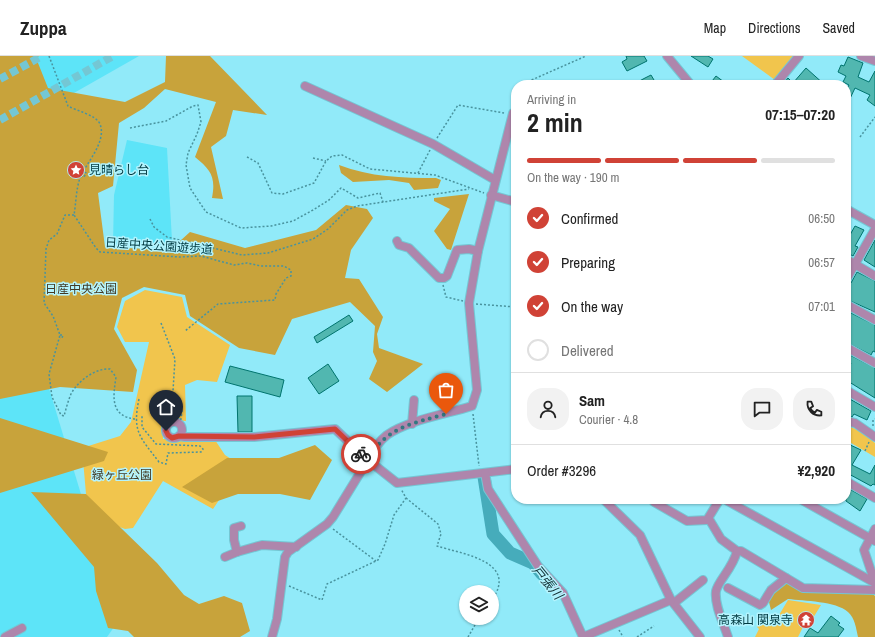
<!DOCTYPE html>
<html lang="en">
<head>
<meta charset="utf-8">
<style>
  :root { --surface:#fff; --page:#f2f2f2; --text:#222; --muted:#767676; --line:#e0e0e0; --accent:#d04236 }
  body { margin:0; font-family:"Archivo Narrow","Noto Sans JP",sans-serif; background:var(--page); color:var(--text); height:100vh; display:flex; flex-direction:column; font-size:15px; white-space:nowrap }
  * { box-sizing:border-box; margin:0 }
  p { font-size:13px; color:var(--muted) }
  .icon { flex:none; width:22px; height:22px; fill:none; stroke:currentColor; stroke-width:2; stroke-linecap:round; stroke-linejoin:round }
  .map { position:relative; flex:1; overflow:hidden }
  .details { position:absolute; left:511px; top:24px; width:340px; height:424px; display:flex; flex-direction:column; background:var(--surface); border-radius:16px; box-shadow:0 1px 3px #0004 }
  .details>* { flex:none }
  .controls { position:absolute; left:459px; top:529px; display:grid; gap:8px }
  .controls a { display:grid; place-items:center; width:40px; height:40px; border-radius:50%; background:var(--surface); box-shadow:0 1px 3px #0004; font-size:20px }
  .pin { position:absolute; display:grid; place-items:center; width:34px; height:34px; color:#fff; margin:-41px -17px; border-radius:50% 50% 50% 0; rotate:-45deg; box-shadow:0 0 4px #0007 }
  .pin .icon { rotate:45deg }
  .courier { position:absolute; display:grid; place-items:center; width:40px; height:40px; margin:-20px; border:3px solid #d04236; border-radius:50%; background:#fff; color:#222; box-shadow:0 1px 5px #0007 }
  .summary em { font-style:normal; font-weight:800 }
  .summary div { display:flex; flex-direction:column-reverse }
  .summary { display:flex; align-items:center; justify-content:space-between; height:68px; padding:0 16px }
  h1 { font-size:26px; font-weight:800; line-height:30px }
  .bar { display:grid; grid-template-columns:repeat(4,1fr); gap:6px 4px; align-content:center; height:48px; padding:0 16px }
  .bar i { height:5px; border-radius:3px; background:var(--line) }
  .bar .on { background:var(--accent) }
  .bar p { grid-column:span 4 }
  .line { display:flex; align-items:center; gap:10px; padding:0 16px; border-top:1px solid var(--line) }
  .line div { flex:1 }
  .round { display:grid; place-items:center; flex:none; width:42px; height:42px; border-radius:16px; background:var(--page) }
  ol { padding:0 16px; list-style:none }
  li { display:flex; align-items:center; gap:12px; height:44px }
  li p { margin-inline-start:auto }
  li .icon { padding:4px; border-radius:50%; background:var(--accent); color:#fff; stroke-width:4 }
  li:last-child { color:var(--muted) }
  li i { width:22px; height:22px; border:2px solid var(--line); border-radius:50% }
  header { display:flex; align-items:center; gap:24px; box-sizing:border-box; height:56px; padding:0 20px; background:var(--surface); border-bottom:1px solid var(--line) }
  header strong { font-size:19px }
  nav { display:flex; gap:22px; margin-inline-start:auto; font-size:14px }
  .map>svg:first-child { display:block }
  .built { fill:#5de4f8 }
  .green { fill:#f1c54d }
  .forest { fill:#c8a33b }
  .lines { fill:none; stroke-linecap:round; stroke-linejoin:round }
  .river { stroke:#46acbb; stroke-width:13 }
  .building { fill:#51b7b0; stroke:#00746e }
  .minor-tunnel { stroke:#74c7d4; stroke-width:8; stroke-dasharray:8 4; stroke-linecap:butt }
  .minor-casing { stroke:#74c7d4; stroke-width:10 }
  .path { stroke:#49939e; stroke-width:1.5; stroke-dasharray:2 2; stroke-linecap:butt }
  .minor { stroke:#ae86ac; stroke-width:8 }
  .done { stroke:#337881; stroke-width:4; stroke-dasharray:0 7.2 }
  .route { stroke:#d04236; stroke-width:5 }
  .labels { text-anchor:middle; stroke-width:3; stroke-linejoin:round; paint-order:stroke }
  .poi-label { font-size:12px; fill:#003a41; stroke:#b4f4fe; text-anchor:start }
  .street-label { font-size:12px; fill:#003a41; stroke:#b4f4fe }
  .park-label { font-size:12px; fill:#423923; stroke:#b4f4fe }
  .water-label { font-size:13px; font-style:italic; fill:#113035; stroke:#b4f4fe }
</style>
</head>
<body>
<header>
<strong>Zuppa</strong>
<nav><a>Map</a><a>Directions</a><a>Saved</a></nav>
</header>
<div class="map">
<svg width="875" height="581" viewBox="0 0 875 581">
  <rect width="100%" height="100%" fill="#91eaf9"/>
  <g class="built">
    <path d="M0,0h139l-139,79z"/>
    <path d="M127,84l40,8 5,93 -9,6 -50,-3 1,-49z"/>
    <path d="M0,170l119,394 -12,17h-107z"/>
  </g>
  <g class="green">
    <path d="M742,0h54l-21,24z"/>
    <path d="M145,234l37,7 5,20 43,28 -13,37 -20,-2 -12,5 1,36 -23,-1v19l52,1 10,15 17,11 -29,43 -50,-28 -30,47 -8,1 -31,-11 -8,-24 -4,-46 38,-12 11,-14 18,-80h-24l-8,-15 8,-26z"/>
    <path d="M846,370c12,2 20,9 29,17v14l-29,-17z"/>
    <path d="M788,544l33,5 -11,18 -4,-2 -8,16h-43l4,-8 -2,-2c6,-9 11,-11 22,-12z"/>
  </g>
  <g class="forest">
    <path d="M0,0h39l-3,2 12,30 77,14 40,-20 1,-26h44l57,59 -34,-5 -7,26 -15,11 12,52 -11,-1c4,-21 -1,-28 -17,-41l21,-55 -51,-13 -21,19 -25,15 -6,63 -15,7 7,54 65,3 20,-18 55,16 71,-18 30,-25 21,4 6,9 -22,32 -6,28 14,1 24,38 -6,17 2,14 44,16 -36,28 -18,-13 8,-18 -4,-9 2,-26 -25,-24 -58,17 -17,36 -36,-7 -49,-32 -5,-21 -41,-8 -22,11 -8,31 23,41 -4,22 -73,-5 -60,12z"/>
    <path d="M339,109c31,12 63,13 97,13l5,2 -3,8 -24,2 -5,-7 -20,-3 -36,2 -12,-9z"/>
    <path d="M469,138l-18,56 -4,-1 -13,-18 16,-22 -16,-8v-3z"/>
    <path d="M0,362l108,34 -4,9 -104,32z"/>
    <path d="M315,389l17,15 -22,40 -30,-6h-42l-26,9 -30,-16 45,-29h52z"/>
    <path d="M31,436l55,2 71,69 27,32 15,9 25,-8 18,7 8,28 -10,6h-106l-6,-6 -20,-3 -12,-37 -2,-24z"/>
    <path d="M784,524l18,9 70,4 3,3v41h-17c-2,-9 -3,-19 -10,-25 -12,-11 -44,-11 -60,-13l-17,11 -3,-12z"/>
  </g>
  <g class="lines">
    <path class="river" d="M484,421l9,57 17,19 23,10 9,11"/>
  </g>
  <g class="building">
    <path d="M626,0h18l3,5 -20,10 -5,-9 5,-3z"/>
    <path d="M691,0h17l5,3 -5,8z"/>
    <path d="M848,1l15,6 -5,14 11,5 6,-11v35l-8,-6 3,-5 -15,-7 -9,19v-17l3,-5 -6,-3 3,-6 -8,-4 3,-7 3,1z"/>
    <path d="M806,12l19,17h-43l6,-7 5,5z"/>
    <path d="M651,19l6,10h-25l13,-7z"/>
    <path d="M716,20l12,9h-19z"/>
    <path d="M855,170l9,4 -9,16 3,1 -5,9 -7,-4v-10z"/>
    <path d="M875,184v27l-11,-7z"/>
    <path d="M857,216l18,9v31l-29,-13v-14l5,-2z"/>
    <path d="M849,256l26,13v27l-2,-1 -2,4 -25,-13v-24z"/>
    <path d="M349,259l4,6 -36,22 -3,-6z"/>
    <path d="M846,297l29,15v30l-29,-18v-7l5,-10 -5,-2z"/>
    <path d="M328,308l11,17 -20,13 -11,-16z"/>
    <path d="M230,310l54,14 -4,17 -55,-15z"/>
    <path d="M237,340h15v36h-14z"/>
    <path d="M848,342l23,13 -4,9 -13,-6 -2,3 -6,-3v-13z"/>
    <path d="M846,387l15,7 -9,15 18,9 5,-9v20l-2,-1 -2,2 -24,-13 -1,2z"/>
    <path d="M846,431l21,12 -7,12 -14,-10z"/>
    <path d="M831,560l9,7 -2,2 6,4 -6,8h-34l6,-9 8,5z"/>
  </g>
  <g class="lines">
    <g class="minor-tunnel">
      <path d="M0,23l42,-23"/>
      <path d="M0,64l113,-64"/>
    </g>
    <g class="minor-casing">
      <g id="minor">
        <path d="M667,0l24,29"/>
        <path d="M861,0l14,5"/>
        <path d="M775,29l24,-29"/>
        <path d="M305,30l128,58 62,36"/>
        <path d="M516,56l-3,1 -35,138 -9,52 8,87 -5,16c-25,8 -64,14 -85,29 -9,7 -14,15 -19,25l29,23 119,-14"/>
        <path d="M491,139l25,7"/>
        <path d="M846,153l29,16"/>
        <path d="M397,185l2,4 10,3 30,30h5l3,-2 10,-26 12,-1 9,2"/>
        <path d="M846,203l29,17"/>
        <path d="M846,224l29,-51"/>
        <path d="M846,248l29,16"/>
        <path d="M846,291l29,16"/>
        <path d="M846,334l29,17"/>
        <path d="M846,365l9,2 20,14"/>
        <circle cx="174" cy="374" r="8"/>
        <path d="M412,368l2,-24"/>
        <path d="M179,380l6,1h69l81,-8 33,31 -35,57 -6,7 -39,28 -3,5 -8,62 -5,18"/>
        <path d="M485,417l3,16 50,77 25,27 20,44"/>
        <path d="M846,425l29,17"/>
        <path d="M603,443l37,36 31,65 29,37"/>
        <path d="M654,443v3l33,19 20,-1 13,-21"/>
        <path d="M724,443l151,84"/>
        <path d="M800,443l75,42"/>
        <path d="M709,463l12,20 16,12c-4,17 -19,30 -21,40 -2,14 8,33 12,46"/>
        <path d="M241,470l-7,2v12l3,12 25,-7 34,2"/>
        <path d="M875,473l-11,21 11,33"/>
        <path d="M737,495h4l62,37 72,2"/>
        <path d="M225,501l12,-5"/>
        <path d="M728,532l32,17 3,-2 8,-13 15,-12"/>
        <path d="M674,547l29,-23"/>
        <path d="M5,581l17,-9"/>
        <path d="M583,581l88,-37"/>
      </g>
    </g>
    <g class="path">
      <path d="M49,0l19,50c9,5 28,9 32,18 7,18 -14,39 -20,54 -4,11 -4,26 -6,37l22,33 4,4 80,5 21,-1 33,9 13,-2 14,3h23l7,4v6l-5,2 -10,16 -1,6 -57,4 -33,27"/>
      <path d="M527,29v-3l59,-26"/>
      <path d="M130,72l36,-7 27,-15 5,-1 3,17 -4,12 -9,19 -2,12 4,23 16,24 35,16 30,-2 22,-5 20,-11 16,-10 12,-12 17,10 22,-5 3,9"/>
      <path d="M860,81l15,-20"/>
      <path d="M437,82l21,-33 46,8"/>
      <path d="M247,101l11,6 14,30 11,1 31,-11 12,-22 6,-5 10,-1 28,14 65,6 49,18"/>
      <path d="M313,102l13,3"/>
      <path d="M81,114l5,3 -2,4 -6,-2z"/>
      <path d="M418,117l12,-23"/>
      <path d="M74,159h-9l-8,19 -8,6 -3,9 -2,54 9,13 7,19 -11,39 3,23 9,18 3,1c2,-7 4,-15 7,-22 7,-13 24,-26 39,-25l6,8c-3,20 -6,39 19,42"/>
      <path d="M150,163l4,8 13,10 75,18 26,-2 45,-14 15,-10 19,-19 10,-4 112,-17"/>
      <path d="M443,229l3,12 17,4"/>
      <path d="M476,248l40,3"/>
      <path d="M161,267l14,36 -2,32 3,11 6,9 -2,15"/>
      <path d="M60,279h3l-1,3h-2"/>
      <path d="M139,343c-7,33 1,38 20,63l7,2 2,-11 33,-1 2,-3 -3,-3 -44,-2 -14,-17v-12"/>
      <path d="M166,356l16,-1"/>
      <path d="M473,358l6,52"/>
      <path d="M873,370v-6l2,-1"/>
      <path d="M865,395l4,-9"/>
      <path d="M406,442l32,26 3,10 -4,12c25,8 82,15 55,54"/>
      <path d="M333,473l43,32"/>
      <path d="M289,530l33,14 5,-16 51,-24 7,-16 9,-29 12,-17 -5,-9"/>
      <path d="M619,574l4,7"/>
      <path d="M468,581l11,-19"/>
      <path d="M637,581l17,-11"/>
    </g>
    <use href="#minor" class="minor"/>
  </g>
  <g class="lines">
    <path class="done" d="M361,398l7,6c17,-33 46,-37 78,-46"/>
    <path class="route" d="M166,375l2,4 4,3 7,-2 75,1 81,-8 26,25"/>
  </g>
  <defs>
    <g id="sight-disc" transform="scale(0.9)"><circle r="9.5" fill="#d04236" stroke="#b4f4fe"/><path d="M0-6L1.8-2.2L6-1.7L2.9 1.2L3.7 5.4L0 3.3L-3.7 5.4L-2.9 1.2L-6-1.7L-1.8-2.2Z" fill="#fff"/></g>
    <g id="temple-disc" transform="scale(0.9)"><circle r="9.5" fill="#d04236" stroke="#b4f4fe"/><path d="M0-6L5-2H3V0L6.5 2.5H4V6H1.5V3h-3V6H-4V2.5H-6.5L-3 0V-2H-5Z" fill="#fff"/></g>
  </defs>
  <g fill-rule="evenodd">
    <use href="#sight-disc" x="76" y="114"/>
    <use href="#temple-disc" x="806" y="564"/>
  </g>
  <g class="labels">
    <g class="poi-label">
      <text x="89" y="118">見晴らし台</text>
      <text x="793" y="568" text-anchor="end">高森山 関泉寺</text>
    </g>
    <g class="street-label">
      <text transform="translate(159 190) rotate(4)" y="4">日産中央公園遊歩道</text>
    </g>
    <g class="park-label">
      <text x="81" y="237">日産中央公園</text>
      <text x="122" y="423">緑ヶ丘公園</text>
    </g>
    <g class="water-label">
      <text transform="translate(548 526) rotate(51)" y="5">戸張川</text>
    </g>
  </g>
</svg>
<div class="controls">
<a><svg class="icon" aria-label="layers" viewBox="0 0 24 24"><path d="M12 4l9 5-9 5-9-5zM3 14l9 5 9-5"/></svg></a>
</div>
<div class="pin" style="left:446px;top:358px;background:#ea580c"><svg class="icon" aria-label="bag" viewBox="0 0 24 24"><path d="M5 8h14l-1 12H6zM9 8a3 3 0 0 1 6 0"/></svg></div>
<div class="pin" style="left:166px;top:375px;background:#1f2937"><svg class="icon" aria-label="home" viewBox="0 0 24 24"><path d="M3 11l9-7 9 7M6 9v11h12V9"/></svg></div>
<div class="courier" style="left:361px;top:398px"><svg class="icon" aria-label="bike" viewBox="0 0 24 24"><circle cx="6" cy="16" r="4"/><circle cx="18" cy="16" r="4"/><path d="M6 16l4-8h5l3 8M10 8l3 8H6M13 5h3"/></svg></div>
<section class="details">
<div class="summary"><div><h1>2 min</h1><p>Arriving in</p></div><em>07:15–07:20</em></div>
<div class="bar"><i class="on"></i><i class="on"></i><i class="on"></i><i></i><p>On the way · 190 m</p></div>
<ol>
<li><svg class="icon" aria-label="check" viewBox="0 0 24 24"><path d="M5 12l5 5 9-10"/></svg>Confirmed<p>06:50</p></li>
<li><svg class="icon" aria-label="check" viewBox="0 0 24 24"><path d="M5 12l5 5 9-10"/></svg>Preparing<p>06:57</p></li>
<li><svg class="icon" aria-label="check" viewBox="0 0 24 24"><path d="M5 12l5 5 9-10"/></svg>On the way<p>07:01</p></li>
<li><i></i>Delivered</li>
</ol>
<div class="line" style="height:72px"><a class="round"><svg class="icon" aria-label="person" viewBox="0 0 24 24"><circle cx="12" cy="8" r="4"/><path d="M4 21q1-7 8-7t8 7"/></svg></a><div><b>Sam</b><p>Courier · 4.8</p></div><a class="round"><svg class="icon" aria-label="chat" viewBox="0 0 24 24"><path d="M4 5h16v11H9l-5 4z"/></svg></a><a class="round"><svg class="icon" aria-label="phone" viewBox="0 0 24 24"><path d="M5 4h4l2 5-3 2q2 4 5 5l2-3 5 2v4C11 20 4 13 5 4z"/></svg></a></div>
<div class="line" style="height:52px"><div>Order #3296</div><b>¥2,920</b></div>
</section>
</div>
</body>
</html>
